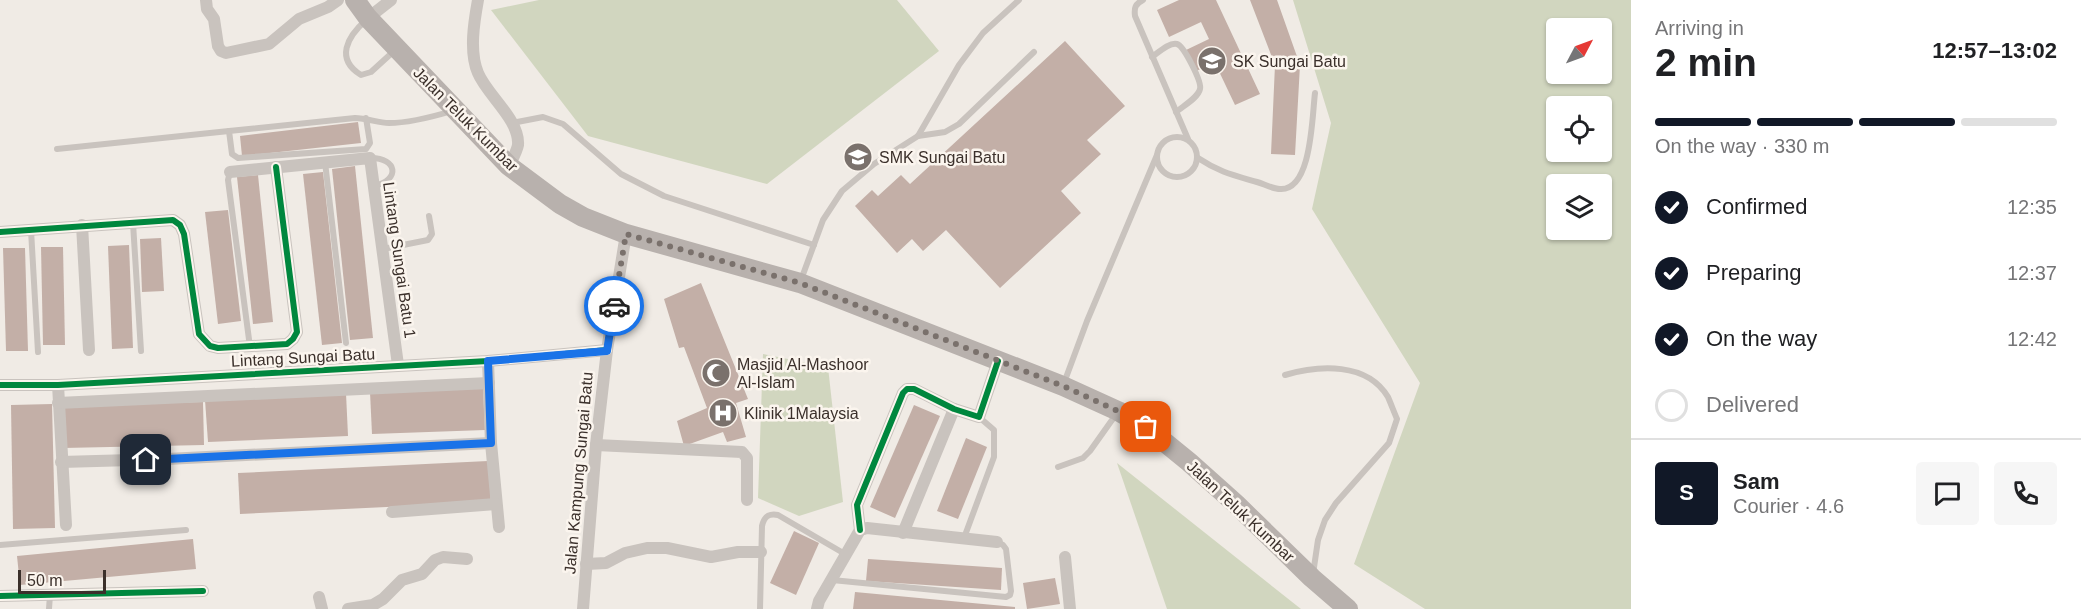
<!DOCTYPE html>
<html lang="en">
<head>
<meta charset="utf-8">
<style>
  :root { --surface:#fff; --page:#f6f6f6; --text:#202124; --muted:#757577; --line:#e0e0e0; --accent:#111827 }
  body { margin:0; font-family:Helvetica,sans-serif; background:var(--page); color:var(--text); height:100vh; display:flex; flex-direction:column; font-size:22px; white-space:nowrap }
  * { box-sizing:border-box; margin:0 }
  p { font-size:20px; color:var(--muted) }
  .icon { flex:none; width:33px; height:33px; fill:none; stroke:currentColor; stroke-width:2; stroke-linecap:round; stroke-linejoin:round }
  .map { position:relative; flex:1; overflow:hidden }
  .details { display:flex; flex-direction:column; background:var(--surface); width:450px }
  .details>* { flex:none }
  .needle { width:39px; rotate:49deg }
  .fabs { position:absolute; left:1546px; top:18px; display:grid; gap:12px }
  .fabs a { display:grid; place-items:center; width:66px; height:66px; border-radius:6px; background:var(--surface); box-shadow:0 2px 4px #0004; font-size:30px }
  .scale { position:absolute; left:18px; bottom:15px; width:88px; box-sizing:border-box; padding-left:6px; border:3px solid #3b302b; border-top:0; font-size:16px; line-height:21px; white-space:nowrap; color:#3b302b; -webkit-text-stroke:4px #fbf5ee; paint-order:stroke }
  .pin { position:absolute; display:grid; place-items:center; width:51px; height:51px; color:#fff; margin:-26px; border-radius:12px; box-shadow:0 3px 9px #0006 }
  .courier { position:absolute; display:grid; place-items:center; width:60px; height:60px; margin:-30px; border:4px solid #1a73e8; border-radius:50%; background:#fff; color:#222; box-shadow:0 2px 8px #0007 }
  .head em { font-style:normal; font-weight:600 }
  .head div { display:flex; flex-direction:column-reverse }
  .head { display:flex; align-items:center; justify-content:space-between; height:102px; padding:0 24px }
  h1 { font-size:39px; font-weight:600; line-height:45px }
  .bar { display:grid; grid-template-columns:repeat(4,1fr); gap:9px 6px; align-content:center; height:72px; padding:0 24px }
  .bar i { height:8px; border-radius:4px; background:var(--line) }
  .bar .on { background:var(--accent) }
  .bar p { grid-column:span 4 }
  .line { display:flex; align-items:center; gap:15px; padding:0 24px; border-top:2px solid var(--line) }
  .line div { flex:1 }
  .round { display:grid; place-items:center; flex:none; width:63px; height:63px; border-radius:6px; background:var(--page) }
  ol { padding:0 24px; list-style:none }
  li { display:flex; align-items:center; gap:18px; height:66px }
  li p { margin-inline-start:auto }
  li .icon { padding:6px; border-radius:50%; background:var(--accent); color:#fff; stroke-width:4 }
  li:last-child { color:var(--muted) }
  li i { width:33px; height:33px; border:3px solid var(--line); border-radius:50% }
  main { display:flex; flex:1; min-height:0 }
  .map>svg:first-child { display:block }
  .green { fill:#d1d6bf; fill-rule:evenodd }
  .building { fill:#c3afa7 }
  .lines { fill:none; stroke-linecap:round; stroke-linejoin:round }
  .lane { stroke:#c9c3be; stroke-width:6 }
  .street { stroke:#c9c3be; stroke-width:12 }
  .primary { stroke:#b8b1ad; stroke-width:20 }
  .cycleway-casing { stroke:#fbf5ee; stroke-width:10 }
  .cycleway { stroke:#00873e; stroke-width:6 }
  .done { stroke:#7a716c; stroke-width:6; stroke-dasharray:0 10.8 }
  .route { stroke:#1a73e8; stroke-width:8 }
  .labels { text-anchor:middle; stroke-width:5; stroke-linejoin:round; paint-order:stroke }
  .poi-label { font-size:16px; fill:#3b302b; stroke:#fbf5ee; text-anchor:start }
  .street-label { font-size:16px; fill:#3b302b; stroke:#fbf5ee }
</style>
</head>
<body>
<main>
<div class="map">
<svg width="1631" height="609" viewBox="0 0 1631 609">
  <rect width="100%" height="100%" fill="#f0ebe5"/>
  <g class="green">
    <path d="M539,0h358l42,51 -172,133 -179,-48 -97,-126z"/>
    <path d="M1293,0h338v609h-206l-71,-45 66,-181 -108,-174 19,-86zM1602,28v46h-45v-46zM1602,106v46h-45v-46zM1602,184v46h-45v-46z"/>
    <path d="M763,354l65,13 15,135 -44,14 -41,-18z"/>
    <path d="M1117,463l184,146h-134z"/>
  </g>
  <g class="building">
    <path d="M1179,0h37l44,94 -25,11 -20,-42 -19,8 -10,-21 23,-11 -8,-17 -32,15 -12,-27z"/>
    <path d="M1250,0h27l23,65 -5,90 -24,-1 4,-89z"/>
    <path d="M1065,41l60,65 -38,34 14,14 -40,37 20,22 -81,75 -54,-58 -23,21 -11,-12 -15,14 -42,-47 17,-16 6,6 23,-21 9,9z"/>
    <path d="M358,122l3,21 -119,13 -2,-20z"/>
    <path d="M355,166l18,172 -23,2 -18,-171z"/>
    <path d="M323,172l19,171 -20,2 -19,-171z"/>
    <path d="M258,175l15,147 -20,2 -16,-147z"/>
    <path d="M228,210l13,111 -23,3 -13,-112z"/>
    <path d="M161,238l3,53 -22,1 -2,-53z"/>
    <path d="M129,245l4,103 -21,1 -4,-103z"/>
    <path d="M41,247h22l2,98h-22z"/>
    <path d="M3,248h22l3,103h-22z"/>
    <path d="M701,283l47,116 -12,4 10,34 -19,5 -4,-10 -39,14 -7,-25 30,-13 -23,-61 -5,1 -15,-49z"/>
    <path d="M483,388l2,42 -113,4 -2,-42z"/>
    <path d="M346,393l2,43 -140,6 -3,-42z"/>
    <path d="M203,402l1,43 -141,3 -1,-43z"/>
    <path d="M52,404l3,124 -42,1 -2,-124z"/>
    <path d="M914,405l26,11 -45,102 -25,-11z"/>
    <path d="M966,438l21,9 -29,72 -21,-8z"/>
    <path d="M488,461l3,41 -251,12 -2,-41z"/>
    <path d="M794,531l25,12 -23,52 -26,-12z"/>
    <path d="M193,539l3,30 -176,16 -3,-29z"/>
    <path d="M868,559l134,9 -1,22 -135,-9z"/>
    <path d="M1055,578l5,26 -33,5 -4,-26z"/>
    <path d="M855,592l160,15v2h-162z"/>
  </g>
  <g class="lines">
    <g class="lane">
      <path d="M1143,0c-8,4 -9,8 -8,16l53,123"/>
      <path d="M366,20c-19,17 -31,39 -5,55l10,-3 23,-21"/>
      <path d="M1152,57c6,-4 17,-15 25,-13 7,2 25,38 23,45 -2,9 -17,17 -24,23"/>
      <path d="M366,118l4,25 -4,6 -128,9 -6,-4 -3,-23 126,-13c12,0 23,5 34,5 21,0 43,-6 63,-12"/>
      <path d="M512,123l31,-6 20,7 58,50 43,22 150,49"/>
      <path d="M918,136l27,-4 14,-8 75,-72"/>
      <circle cx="1177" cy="157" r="20"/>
      <path d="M57,149l172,-18"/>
      <path d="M371,158c26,0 30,22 3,28"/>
      <path d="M1198,158c21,14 35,17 59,24 7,2 16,7 23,7 32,2 32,-73 35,-96"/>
      <path d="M325,162l21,181"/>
      <path d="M230,172l-2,8 22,167"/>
      <path d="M133,223l8,128"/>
      <path d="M31,230l7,122"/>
      <path d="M383,249l45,-9 4,-6 -3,-18"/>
      <path d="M801,280l22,-60 19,-29 32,-27 44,-28 41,-71 24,-32 36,-33"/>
      <path d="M1285,375c34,-10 82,-13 103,22 3,7 6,15 9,22l-8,24 -53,60 -11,17 -7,20 -5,34"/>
      <path d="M1064,383l23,-62 70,-166"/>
      <path d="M1058,467l25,-9 7,-7 27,-38"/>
      <path d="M964,538l30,-81v-27l-15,-13"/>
      <path d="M0,545l186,-15"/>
      <path d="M832,580l174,17 4,-2 1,-4 -5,-42 -3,-4 -6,-3"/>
      <path d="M49,609l1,-14"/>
      <path d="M760,609l2,-83c2,-9 6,-13 16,-11l67,39"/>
    </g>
    <g class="street">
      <path d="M206,0l1,9 7,10 4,27 3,5 5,2 43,-9 30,-25 29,-12 10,-7"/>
      <path d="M478,0c-4,22 -9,52 0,73 9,22 42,47 40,72 -1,6 -6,15 -9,21"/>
      <path d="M368,18l23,-18"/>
      <path d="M230,172l140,-14 28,207"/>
      <path d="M82,225l7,125"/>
      <path d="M0,232l173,-12 7,5 4,9 15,100 11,12 8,2 69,-4 6,-5 4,-7 -21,-165"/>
      <path d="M488,361l3,82 8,84"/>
      <path d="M0,385h58l430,-24 119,-11"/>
      <path d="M58,385l8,140"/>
      <path d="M58,403l431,-20"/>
      <path d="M596,445l146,7 5,6v42"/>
      <path d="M61,462l106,-3 324,-16"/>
      <path d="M392,512l104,-8"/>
      <path d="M860,530l-3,-25 46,-112 4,-4h7l40,20 25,8 19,-56"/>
      <path d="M860,530l7,-2 130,14"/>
      <path d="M903,533l51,-124"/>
      <path d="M1065,557l5,52"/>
      <path d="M586,564l20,-1 19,-10 22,-5h20l44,9 27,-5h23"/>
      <path d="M0,596l203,-5"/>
      <path d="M319,597l3,12"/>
      <path d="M348,609l25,-4 10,-6 19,-19 20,-6 13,-14 8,-3 24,2"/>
      <path d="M583,609l13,-164 11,-95 19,-116"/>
      <path d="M817,609l2,-8 41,-71"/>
    </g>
    <path class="primary" d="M355,0l13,18 141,148 51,38 23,13 43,17 174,49 263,103 55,25 28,16 43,35 47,42 76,74 36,31"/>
    <g class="cycleway-casing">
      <g id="cycleway">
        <path d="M0,232l173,-12 7,5 4,9 15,100 11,12 8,2 69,-4 6,-5 4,-7 -21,-165"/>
        <path d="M0,385h58l430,-24 119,-11"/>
        <path d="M860,530l-3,-25 46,-112 4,-4h7l40,20 25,8 19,-56"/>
        <path d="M0,596l203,-5"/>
      </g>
    </g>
    <use href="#cycleway" class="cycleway"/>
  </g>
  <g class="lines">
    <path class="done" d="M614,306l12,-72 174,49 263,103 55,25 28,16"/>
    <path class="route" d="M146,460l345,-17 -3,-82 119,-10 7,-45"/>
  </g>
  <defs>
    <g id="school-disc" transform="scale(1.5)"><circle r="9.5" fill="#7a716c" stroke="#fbf5ee"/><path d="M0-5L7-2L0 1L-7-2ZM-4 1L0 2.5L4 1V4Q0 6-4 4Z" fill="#fff"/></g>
    <g id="mosque-disc" transform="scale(1.5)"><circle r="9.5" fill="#7a716c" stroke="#fbf5ee"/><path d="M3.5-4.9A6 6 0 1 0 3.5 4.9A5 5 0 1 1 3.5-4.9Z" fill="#fff"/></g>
    <g id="hospital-disc" transform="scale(1.5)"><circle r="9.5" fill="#7a716c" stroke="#fbf5ee"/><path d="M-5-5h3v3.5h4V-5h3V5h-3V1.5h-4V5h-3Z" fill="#fff"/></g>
  </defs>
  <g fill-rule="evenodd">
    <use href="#school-disc" x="1212" y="61"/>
    <use href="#school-disc" x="858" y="157"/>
    <use href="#mosque-disc" x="716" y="373"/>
    <use href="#hospital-disc" x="723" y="413"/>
  </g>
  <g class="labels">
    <g class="poi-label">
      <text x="1233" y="67">SK Sungai Batu</text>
      <text x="879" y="163">SMK Sungai Batu</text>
      <text x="737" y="370">Masjid Al-Mashoor<tspan x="737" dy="18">Al-Islam</tspan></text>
      <text x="744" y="419">Klinik 1Malaysia</text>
    </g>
    <g class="street-label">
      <text transform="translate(466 119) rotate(45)" y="6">Jalan Teluk Kumbar</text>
      <text transform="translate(400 260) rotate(82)" y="6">Lintang Sungai Batu 1</text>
      <text transform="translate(303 357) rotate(-3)" y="6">Lintang Sungai Batu</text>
      <text transform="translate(578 473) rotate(-85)" y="6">Jalan Kampung Sungai Batu</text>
      <text transform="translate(1241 511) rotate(43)" y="6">Jalan Teluk Kumbar</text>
    </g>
  </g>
</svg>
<div class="fabs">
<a><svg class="needle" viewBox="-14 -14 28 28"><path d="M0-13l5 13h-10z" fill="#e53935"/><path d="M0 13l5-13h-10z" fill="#757577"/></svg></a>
<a><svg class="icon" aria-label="locate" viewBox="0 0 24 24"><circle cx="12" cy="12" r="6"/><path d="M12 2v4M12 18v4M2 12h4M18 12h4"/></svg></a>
<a><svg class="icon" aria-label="layers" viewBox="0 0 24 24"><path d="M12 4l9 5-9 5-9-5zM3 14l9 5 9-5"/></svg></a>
</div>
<div class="scale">50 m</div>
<div class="pin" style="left:1146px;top:427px;background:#ea580c"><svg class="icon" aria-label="bag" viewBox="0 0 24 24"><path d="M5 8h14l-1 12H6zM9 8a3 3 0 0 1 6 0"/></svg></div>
<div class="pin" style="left:146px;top:460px;background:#1f2937"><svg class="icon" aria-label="home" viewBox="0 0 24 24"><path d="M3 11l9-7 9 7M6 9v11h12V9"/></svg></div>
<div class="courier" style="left:614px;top:306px"><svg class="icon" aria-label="car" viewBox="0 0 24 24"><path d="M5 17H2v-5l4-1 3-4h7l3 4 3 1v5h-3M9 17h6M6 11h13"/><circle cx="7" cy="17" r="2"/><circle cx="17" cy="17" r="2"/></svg></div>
</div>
<section class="details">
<div class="head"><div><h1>2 min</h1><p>Arriving in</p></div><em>12:57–13:02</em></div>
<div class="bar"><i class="on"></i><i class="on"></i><i class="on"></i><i></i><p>On the way · 330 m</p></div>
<ol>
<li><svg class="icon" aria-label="check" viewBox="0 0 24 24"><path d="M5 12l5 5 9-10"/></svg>Confirmed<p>12:35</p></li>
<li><svg class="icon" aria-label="check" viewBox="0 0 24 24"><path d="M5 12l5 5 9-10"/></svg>Preparing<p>12:37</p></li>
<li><svg class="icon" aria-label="check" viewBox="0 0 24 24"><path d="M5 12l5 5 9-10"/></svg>On the way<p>12:42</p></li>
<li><i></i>Delivered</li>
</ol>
<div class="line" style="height:108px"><b class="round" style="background:var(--accent);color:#fff">S</b><div><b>Sam</b><p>Courier · 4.6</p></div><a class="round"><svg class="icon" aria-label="chat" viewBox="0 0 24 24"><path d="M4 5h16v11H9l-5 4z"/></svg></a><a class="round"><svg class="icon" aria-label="phone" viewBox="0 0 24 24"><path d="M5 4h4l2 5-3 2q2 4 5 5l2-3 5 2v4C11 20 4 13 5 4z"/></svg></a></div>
</section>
</main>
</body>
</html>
